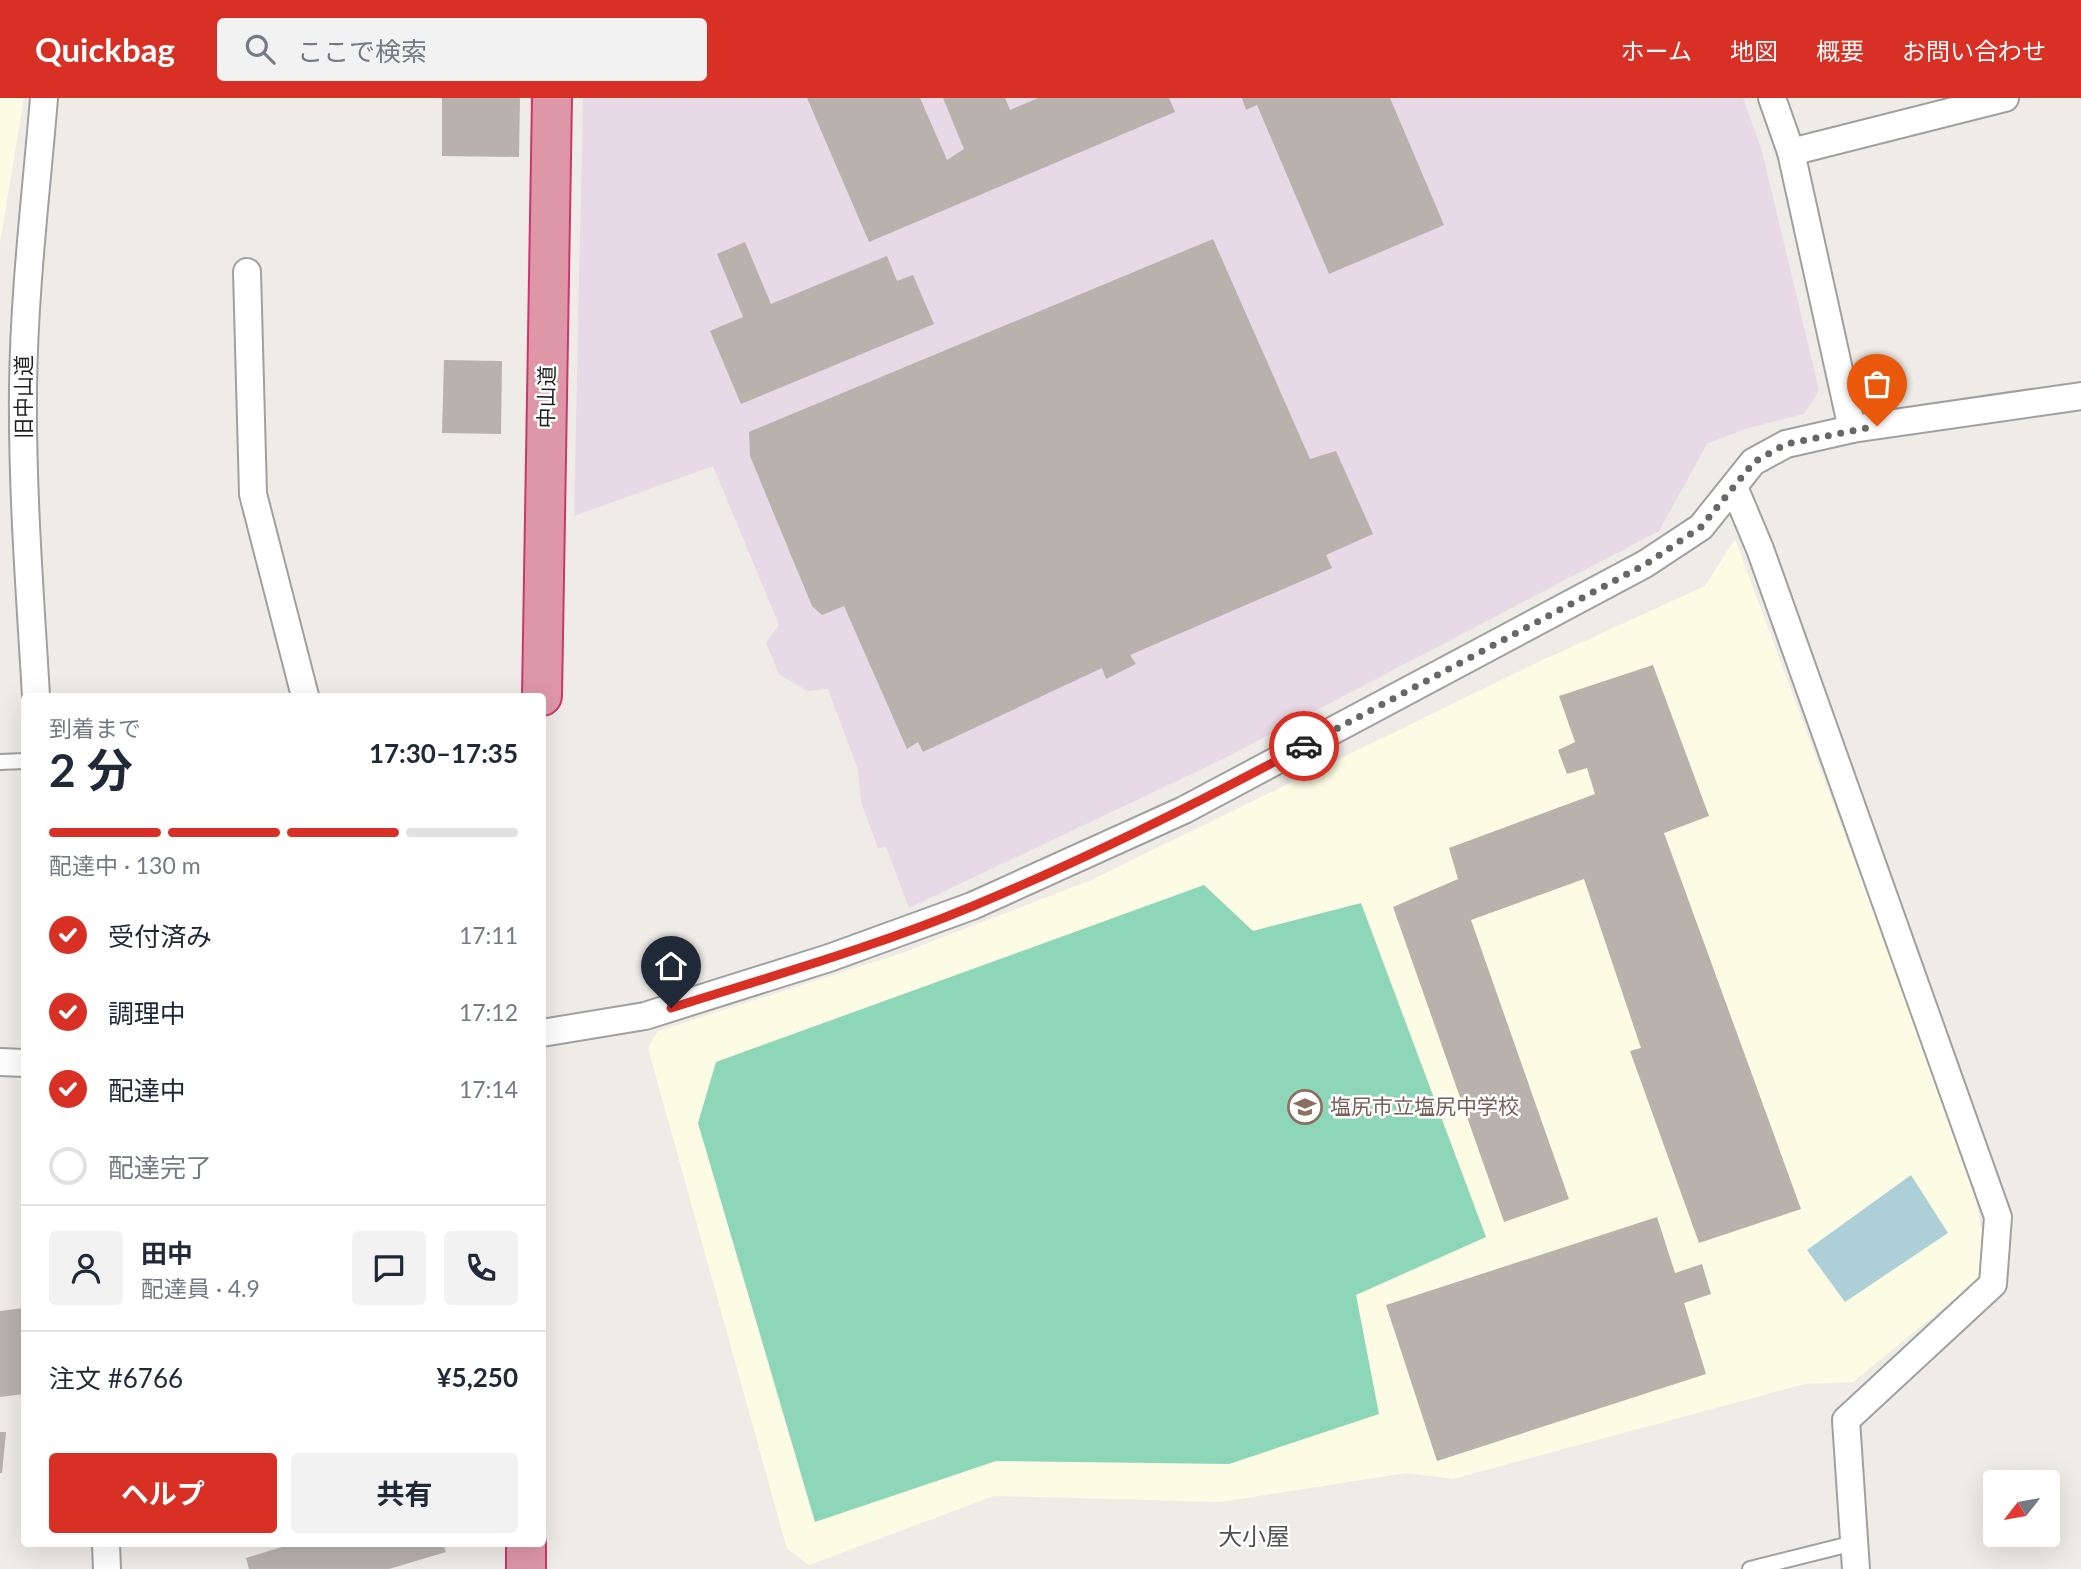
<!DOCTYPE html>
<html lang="ja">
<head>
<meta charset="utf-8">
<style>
  :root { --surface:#fff; --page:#f2f2f3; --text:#1f2937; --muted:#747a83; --line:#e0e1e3; --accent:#d93025 }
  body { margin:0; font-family:Lato,"Noto Sans JP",sans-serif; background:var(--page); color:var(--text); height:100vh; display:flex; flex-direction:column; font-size:26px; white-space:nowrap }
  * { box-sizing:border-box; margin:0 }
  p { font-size:23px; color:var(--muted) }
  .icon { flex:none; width:38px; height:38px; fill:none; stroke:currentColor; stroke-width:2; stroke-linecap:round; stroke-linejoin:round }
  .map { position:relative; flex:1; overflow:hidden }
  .panel { position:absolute; left:21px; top:595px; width:525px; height:854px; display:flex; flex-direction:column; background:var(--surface); border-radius:7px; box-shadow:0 7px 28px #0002 }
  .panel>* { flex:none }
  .needle { width:46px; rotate:239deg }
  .fabs { position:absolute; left:1983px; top:1372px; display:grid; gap:14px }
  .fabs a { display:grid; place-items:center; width:77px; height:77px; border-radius:7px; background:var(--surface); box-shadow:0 7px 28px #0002; font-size:35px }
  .pin { position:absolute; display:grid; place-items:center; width:60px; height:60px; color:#fff; margin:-72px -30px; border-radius:50% 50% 50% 0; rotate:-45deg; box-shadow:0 0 7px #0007 }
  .pin .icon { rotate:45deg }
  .courier { position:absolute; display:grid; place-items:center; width:70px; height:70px; margin:-35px; border:5px solid #d93025; border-radius:50%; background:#fff; color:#222; box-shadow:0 2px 9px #0007 }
  .summary em { font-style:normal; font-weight:700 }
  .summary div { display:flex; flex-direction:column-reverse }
  .summary { display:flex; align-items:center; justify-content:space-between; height:119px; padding:0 28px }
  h1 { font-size:46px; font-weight:700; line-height:52px }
  .bar { display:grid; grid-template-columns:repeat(4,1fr); gap:10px 7px; align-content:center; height:84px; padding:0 28px }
  .bar i { height:9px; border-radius:5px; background:var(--line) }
  .bar .selected { background:var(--accent) }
  .bar p { grid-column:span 4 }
  .line { display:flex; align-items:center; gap:18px; padding:0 28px; border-top:2px solid var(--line) }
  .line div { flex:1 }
  .round { display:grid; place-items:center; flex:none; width:74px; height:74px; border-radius:7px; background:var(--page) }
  ol { padding:0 28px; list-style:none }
  li { display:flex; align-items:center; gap:21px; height:77px }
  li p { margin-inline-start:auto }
  li .icon { padding:7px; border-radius:50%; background:var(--accent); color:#fff; stroke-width:4 }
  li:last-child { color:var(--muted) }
  li i { width:38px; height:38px; border:4px solid var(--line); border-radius:50% }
  .action { display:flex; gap:14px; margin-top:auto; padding:14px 28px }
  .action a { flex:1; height:80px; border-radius:7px; background:var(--accent); color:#fff; font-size:28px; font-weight:700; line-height:80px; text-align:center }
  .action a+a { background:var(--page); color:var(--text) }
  header { display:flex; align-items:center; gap:42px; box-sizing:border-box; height:98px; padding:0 35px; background:var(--accent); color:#fff }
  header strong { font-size:33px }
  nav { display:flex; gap:38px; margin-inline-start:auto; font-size:24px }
  .search { width:490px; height:63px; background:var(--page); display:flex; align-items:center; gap:18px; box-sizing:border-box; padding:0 24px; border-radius:7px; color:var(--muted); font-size:26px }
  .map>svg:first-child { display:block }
  .industrial { fill:#e7d9e5 }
  .education { fill:#fcfbe3 }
  .pitch { fill:#8dd6b8 }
  .water { fill:#accfd8 }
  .building { fill:#b8b1ac }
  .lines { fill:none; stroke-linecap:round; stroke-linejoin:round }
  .lane-casing { stroke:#a0a0a0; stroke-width:18 }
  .street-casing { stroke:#a0a0a0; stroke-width:30 }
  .highway-casing { stroke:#c9386d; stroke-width:42 }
  .lane { stroke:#fff; stroke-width:14 }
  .street { stroke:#fff; stroke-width:26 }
  .highway { stroke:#de97a6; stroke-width:38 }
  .done { stroke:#686765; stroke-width:7; stroke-dasharray:0 12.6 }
  .route { stroke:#d93025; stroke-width:9 }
  .labels { text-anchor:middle; stroke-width:5; stroke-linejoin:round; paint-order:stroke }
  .street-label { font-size:21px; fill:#1f1f1f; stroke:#fff }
  .education-label { font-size:21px; fill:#785e54; stroke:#fff; text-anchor:start }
  .quarter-label { font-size:24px; fill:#525252; stroke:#fff }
</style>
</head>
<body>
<header>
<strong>Quickbag</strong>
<div class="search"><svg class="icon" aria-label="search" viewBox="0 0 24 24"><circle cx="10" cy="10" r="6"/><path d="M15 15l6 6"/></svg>ここで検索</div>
<nav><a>ホーム</a><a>地図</a><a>概要</a><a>お問い合わせ</a></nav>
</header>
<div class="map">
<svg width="2081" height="1471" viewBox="0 0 2081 1471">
  <rect width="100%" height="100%" fill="#efece7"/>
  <path class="industrial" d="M583,0h1160l19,53 57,239 -15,24 -59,15 -38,15 -48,87 -438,229 -312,148 -23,-61 -8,1 -17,-46 -3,-32 -30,-81 -21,2 -28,-17 -13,-31 13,-18 -66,-159 -139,50z"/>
  <g class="education">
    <path d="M0,0h24l-24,145z"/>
    <path d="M1735,441l233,627 14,64 -1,47 -128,105 -48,2 -352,95 -47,-6 -185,29 -227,-6 -185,69 -22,-16 -139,-501 10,-17 244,-78 189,-73 441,-215 173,-79z"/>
  </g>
  <path class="pitch" d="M1204,787l49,46 108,-28 125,334 -130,58 23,119 -150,50 -233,-3 -181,61 -117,-399 18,-61z"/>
  <path class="water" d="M1911,1077l37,58 -103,69 -38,-52z"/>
  <g class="building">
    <path d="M442,0h78l-1,59 -77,-1z"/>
    <path d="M807,0h113l27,62 17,-11 -21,-51h62l5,12 28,-12h131l6,14 -306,130z"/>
    <path d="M1242,0h148l54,127 -115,49 -72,-169 -11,5z"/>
    <path d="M1213,141l97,220 26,-8 37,83 -47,21 6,13 -202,87 6,9 -30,15 -4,-11 -179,84 -5,-10 -11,7 -63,-143 -22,9 -10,-9 -62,-150 -1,-24z"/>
    <path d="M745,144l26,62 116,-48 10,25 16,-6 21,49 -193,80 -31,-73 33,-14 -26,-63z"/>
    <path d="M444,262l58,1 -1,73 -59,-1z"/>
    <path d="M1653,567l56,151 -45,17 137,376 -102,34 -69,-192 11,-3 -57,-169 -113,41 98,279 -65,23 -111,-315 65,-28 -9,-31 146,-54 -8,-26 -20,6 -9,-24 17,-8 -16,-46z"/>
    <path d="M1657,1119l18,56 27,-9 9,30 -27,9 22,71 -269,87 -51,-156z"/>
    <path d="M24,1210v86l-24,3v-86z"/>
    <path d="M0,1334h6l-4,41h-2z"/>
    <path d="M292,1446h151l3,8 -57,17h-140l-3,-11z"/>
  </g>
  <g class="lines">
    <g class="lane-casing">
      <g id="lane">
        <path d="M0,664l24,-1"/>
        <path d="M1750,1471l104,-26"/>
      </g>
    </g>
    <g class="street-casing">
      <g id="street">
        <path d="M1772,0l19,54 61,277"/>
        <path d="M1791,54l214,-54"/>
        <path d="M247,174l6,222 52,202"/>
        <path d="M1734,389l26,62 238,668 -5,67 -147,136 10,149"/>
        <path d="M36,598c-6,-102 -14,-204 -13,-307 1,-98 13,-194 21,-291"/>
        <path d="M542,935l103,-17 184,-58 143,-52 212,-96 461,-246 56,-37 52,-65 33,-18 66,-15 229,-33"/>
        <path d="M0,964l24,1"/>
        <path d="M106,1446l1,25"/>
      </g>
    </g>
    <g class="highway-casing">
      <g id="highway">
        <path d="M542,598l10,-598"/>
        <path d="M526,1471v-25"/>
      </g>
    </g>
    <use href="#lane" class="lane"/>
    <use href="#street" class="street"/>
    <use href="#highway" class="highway"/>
  </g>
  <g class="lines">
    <path class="done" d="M1304,648l342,-182 55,-37 53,-65 32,-18 91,-18"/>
    <path class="route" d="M671,910c101,-32 204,-61 302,-102 113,-47 223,-102 331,-160"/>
  </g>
  <defs>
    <g id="school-ring" transform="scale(1.75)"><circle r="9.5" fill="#fff" stroke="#8d6e63" stroke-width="1.5"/><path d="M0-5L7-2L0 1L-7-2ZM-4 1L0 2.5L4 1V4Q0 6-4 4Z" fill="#8d6e63"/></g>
  </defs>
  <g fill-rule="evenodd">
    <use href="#school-ring" x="1305" y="1009"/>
  </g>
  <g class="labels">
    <g class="street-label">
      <text transform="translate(24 299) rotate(-90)" y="7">旧中山道</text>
      <text transform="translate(547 299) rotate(-89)" y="7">中山道</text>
    </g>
    <g class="education-label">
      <text x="1330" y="1016">塩尻市立塩尻中学校</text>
    </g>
    <g class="quarter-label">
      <text x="1254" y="1447">大小屋</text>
    </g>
  </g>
</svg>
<div class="fabs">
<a><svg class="needle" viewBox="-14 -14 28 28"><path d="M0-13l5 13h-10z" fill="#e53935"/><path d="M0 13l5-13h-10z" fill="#747a83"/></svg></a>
</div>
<div class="pin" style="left:1877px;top:328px;background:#ea580c"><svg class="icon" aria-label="bag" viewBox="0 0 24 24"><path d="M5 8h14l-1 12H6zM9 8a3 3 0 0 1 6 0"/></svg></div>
<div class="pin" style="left:671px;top:910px;background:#1f2937"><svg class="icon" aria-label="home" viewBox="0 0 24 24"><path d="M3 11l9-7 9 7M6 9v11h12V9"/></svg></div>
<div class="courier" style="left:1304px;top:648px"><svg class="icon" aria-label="car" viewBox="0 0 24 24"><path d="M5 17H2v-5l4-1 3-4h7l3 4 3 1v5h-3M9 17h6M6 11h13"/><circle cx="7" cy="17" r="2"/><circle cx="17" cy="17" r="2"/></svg></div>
<section class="panel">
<div class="summary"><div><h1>2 分</h1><p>到着まで</p></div><em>17:30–17:35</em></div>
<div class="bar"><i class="selected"></i><i class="selected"></i><i class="selected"></i><i></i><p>配達中 · 130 m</p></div>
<ol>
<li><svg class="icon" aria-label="check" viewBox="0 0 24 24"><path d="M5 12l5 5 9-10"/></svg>受付済み<p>17:11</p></li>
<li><svg class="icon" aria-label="check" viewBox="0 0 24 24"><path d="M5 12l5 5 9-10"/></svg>調理中<p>17:12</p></li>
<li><svg class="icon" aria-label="check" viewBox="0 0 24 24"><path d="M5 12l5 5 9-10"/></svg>配達中<p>17:14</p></li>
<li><i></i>配達完了</li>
</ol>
<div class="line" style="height:126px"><a class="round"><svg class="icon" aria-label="person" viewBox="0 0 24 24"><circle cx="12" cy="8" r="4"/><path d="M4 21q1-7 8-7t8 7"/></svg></a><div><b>田中</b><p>配達員 · 4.9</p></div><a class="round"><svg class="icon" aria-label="chat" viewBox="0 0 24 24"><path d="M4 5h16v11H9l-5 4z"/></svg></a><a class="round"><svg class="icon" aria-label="phone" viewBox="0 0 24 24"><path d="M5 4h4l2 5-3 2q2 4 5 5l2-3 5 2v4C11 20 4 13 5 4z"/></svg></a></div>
<div class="line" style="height:91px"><div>注文 #6766</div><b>¥5,250</b></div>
<div class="action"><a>ヘルプ</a><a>共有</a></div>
</section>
</div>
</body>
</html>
